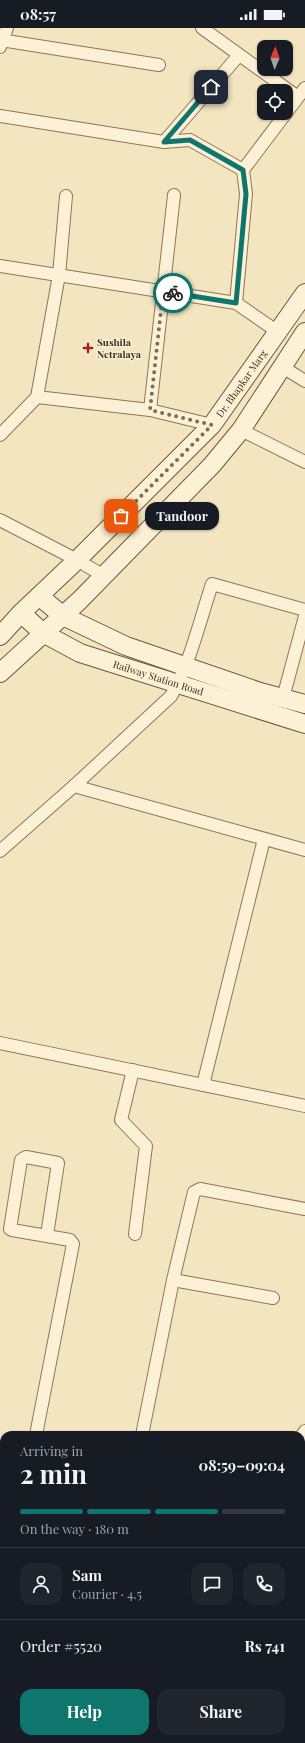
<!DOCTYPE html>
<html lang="en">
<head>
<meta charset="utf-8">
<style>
  :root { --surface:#171b24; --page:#20242c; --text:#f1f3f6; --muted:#9ea1a6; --line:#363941; --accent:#0f766e }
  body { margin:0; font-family:"Playfair Display",serif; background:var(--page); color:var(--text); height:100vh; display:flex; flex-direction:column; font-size:15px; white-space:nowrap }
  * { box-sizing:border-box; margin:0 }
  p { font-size:13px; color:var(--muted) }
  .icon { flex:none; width:22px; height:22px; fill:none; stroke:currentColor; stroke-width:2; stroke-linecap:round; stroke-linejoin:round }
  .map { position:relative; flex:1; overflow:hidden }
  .side { position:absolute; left:0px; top:1403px; width:305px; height:312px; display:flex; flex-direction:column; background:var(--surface); border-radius:12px 12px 0 0; box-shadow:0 1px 3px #0004 }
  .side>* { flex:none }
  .needle { width:26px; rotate:2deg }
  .controls { position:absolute; left:257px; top:12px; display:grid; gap:8px }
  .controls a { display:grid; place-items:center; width:36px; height:36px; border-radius:8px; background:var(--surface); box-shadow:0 1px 3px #0004; font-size:20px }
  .pin { position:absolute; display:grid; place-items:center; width:34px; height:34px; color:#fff; margin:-17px; border-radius:8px; box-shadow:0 2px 6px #0006 }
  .courier { position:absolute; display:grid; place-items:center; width:40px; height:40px; margin:-20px; border:3px solid #0f766e; border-radius:50%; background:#fff; color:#222; box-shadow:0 1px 5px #0007 }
  .bubble { position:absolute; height:28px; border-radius:12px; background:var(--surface); box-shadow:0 1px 3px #0004; font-size:13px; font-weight:700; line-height:28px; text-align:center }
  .head em { font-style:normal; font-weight:700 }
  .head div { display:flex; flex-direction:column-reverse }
  .head { display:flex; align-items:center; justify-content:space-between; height:68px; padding:0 20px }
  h1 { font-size:26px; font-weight:700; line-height:30px }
  .bar { display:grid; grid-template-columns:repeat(4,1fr); gap:6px 4px; align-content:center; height:48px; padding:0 20px }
  .bar i { height:5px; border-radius:3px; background:var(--line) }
  .bar .selected { background:var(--accent) }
  .bar p { grid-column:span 4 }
  .line { display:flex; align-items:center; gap:10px; padding:0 20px; border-top:1px solid var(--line) }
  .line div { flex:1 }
  .round { display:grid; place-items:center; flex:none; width:42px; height:42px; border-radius:12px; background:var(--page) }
  .primary-button { display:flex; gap:8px; margin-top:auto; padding:8px 20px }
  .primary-button a { flex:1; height:46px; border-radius:12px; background:var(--accent); color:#fff; font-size:16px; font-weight:700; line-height:46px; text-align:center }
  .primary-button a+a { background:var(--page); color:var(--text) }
  .status { display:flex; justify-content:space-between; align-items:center; height:28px; padding:0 20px; background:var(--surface); direction:ltr }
  .status svg { height:11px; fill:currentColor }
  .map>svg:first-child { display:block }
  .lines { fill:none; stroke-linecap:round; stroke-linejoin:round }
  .street-casing { stroke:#8e7556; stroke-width:14 }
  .secondary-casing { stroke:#6f5639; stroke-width:20 }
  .street { stroke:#fcf1d5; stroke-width:12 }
  .secondary { stroke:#fcf1d5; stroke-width:18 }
  .rail { stroke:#3c2c1c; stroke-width:3; stroke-dasharray:7 7; stroke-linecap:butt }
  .done { stroke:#7c6d55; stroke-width:4; stroke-dasharray:0 7.2 }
  .route { stroke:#0f766e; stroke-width:5 }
  .poi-dot { fill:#a32320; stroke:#f9eed1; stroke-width:1.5 }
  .labels { text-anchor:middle; stroke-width:3; stroke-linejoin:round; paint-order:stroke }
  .poi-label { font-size:10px; font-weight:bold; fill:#3c2c1c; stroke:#f9eed1; text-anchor:start }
  .street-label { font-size:10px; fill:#3c2c1c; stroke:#f9eed1 }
</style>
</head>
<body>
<div class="status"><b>08:57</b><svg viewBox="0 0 49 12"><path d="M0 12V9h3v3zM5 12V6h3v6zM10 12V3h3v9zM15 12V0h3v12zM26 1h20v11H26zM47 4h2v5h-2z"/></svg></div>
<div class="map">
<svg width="305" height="1715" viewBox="0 0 305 1715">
  <rect width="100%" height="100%" fill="#f2e5c0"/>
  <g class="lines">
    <g class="street-casing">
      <g id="street">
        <path d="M202,0l96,69"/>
        <path d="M0,12l159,25"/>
        <path d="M0,19l7,-19"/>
        <path d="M0,88l164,26 26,-2 53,30 62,-82"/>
        <path d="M164,114l75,-87"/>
        <path d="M66,168l-7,79 -22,122 113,13 62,15"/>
        <path d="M0,238l236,37 42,29"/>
        <path d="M236,275l10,-109 -3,-24"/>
        <path d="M281,338l24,15"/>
        <path d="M150,382l24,-215"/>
        <path d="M241,402l64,32"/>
        <path d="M0,407l37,-38"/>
        <path d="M0,492l77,40 27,16"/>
        <path d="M283,670l22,-82"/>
        <path d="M74,758l97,-90c18,-29 30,-79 41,-112l93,26"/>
        <path d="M0,823l74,-65 231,64"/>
        <path d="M0,1015l305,63"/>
        <path d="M133,1042l-12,50 25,26 -11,88"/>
        <path d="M203,1057l61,-246"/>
        <path d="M173,1252l100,18"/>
        <path d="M36,1407l37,-191 -3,-4 -58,-10 -2,-1 11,-69 5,-3 32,6 -11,72"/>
        <path d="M142,1407l31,-155 21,-88 6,-3 105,20"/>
        <path d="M301,1409l4,-6"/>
        <path d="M301,1514l4,-7"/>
      </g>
    </g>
    <g class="secondary-casing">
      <g id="secondary">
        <path d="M39,568l24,20 63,30 134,46 45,12"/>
        <path id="s1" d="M21,585l22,20 37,20 225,71"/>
        <path id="s2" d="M0,608l21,-23 56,-53 135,-135 93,-132"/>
        <path d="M0,645l80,-73 132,-135 29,-35 64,-98"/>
        <path d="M0,1422l4,1"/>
        <path d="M301,1471l4,1"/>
      </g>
    </g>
    <use href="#street" class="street"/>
    <use href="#secondary" class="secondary"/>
    <g class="rail">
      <path d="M0,1701l4,1"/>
      <path d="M45,1711l19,4"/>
    </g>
  </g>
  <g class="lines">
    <path class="done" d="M121,488l91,-91 -62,-15 13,-118 10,1"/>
    <path class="route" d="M173,265l63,10 10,-109 -3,-24 -53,-30 -26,2 47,-55"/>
  </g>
  <path class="poi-dot" d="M86 314h4v4h4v4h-4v4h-4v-4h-4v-4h4z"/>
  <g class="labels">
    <g class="poi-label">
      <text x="97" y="318">Sushila<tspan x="97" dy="12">Netralaya</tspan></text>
    </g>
    <g class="street-label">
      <text dy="4" stroke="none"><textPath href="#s2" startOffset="350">Dr. Bhapkar Marg</textPath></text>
      <text dy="4" stroke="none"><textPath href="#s1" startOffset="154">Railway Station Road</textPath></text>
    </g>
  </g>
</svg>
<div class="controls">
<a><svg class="needle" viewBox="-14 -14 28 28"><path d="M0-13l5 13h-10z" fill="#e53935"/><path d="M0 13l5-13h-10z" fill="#9ea1a6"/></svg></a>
<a><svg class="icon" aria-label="locate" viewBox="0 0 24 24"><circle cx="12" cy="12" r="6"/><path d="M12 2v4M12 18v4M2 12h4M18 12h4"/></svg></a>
</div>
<div class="pin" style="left:121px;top:488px;background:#ea580c"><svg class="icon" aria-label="bag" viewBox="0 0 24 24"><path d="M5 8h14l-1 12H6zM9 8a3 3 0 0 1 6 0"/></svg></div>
<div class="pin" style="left:211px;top:59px;background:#1f2937"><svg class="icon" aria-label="home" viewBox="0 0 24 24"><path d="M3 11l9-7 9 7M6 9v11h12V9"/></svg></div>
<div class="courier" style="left:173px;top:265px"><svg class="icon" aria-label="bike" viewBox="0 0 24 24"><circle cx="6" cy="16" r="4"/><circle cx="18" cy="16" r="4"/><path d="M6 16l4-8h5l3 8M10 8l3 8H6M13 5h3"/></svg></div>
<div class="bubble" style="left:145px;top:474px;width:74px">Tandoor</div>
<section class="side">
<div class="head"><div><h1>2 min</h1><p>Arriving in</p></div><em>08:59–09:04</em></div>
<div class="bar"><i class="selected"></i><i class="selected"></i><i class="selected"></i><i></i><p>On the way · 180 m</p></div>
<div class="line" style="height:72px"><a class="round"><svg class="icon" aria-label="person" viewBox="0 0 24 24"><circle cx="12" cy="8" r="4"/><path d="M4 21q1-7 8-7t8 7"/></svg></a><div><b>Sam</b><p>Courier · 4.5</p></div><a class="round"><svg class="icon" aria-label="chat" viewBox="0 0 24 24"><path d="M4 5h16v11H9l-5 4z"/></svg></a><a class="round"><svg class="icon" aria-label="phone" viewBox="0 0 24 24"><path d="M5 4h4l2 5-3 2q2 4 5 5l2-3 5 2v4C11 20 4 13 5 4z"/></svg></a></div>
<div class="line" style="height:52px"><div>Order #5520</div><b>Rs 741</b></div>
<div class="primary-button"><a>Help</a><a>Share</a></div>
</section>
</div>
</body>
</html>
